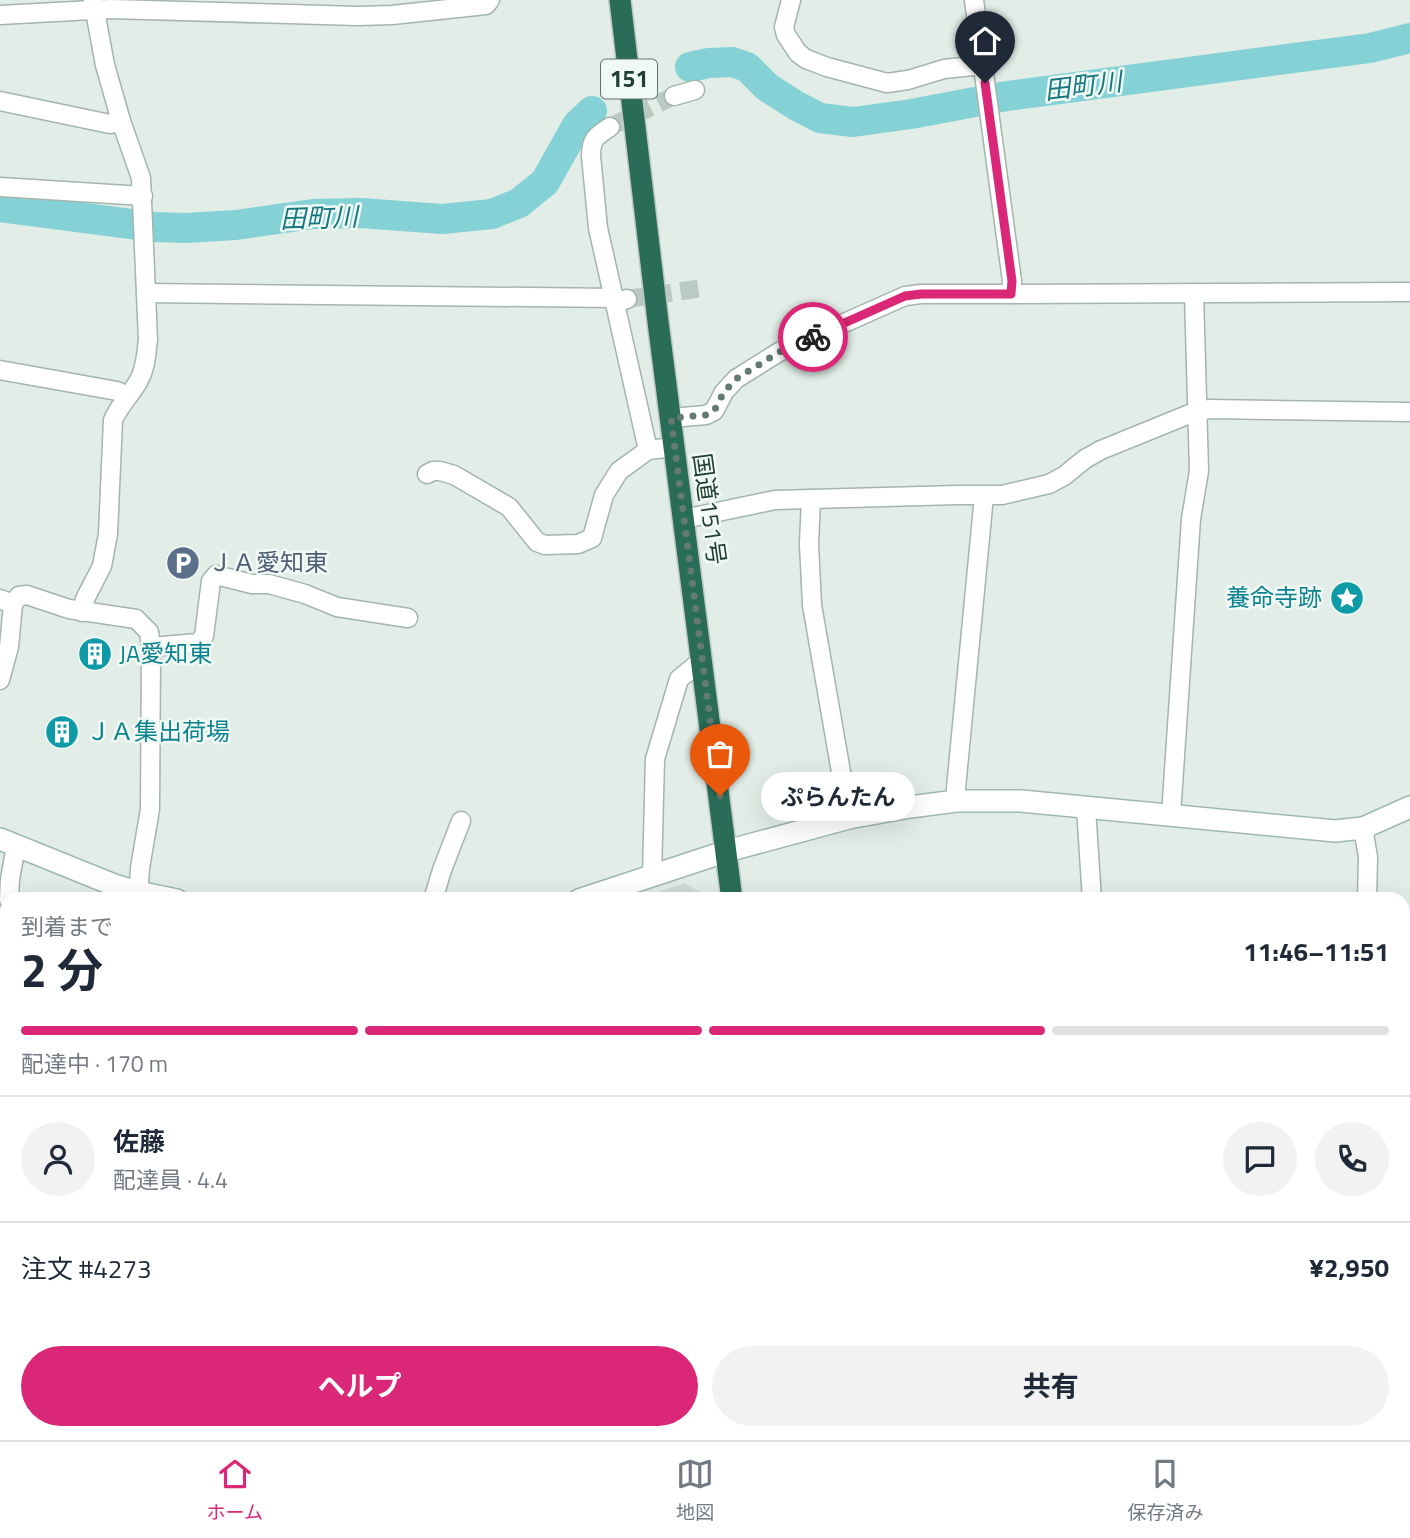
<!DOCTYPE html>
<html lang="ja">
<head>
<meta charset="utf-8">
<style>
  :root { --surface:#fff; --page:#f2f2f3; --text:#1f2937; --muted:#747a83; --line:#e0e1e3; --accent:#db2777 }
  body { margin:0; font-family:"Titillium Web","Noto Sans JP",sans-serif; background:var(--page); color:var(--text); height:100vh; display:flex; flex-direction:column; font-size:26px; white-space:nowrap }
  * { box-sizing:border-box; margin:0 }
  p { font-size:23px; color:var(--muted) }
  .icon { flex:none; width:38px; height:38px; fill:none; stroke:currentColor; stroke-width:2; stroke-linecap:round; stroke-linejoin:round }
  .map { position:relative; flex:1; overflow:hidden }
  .details { position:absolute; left:0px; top:892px; width:1410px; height:548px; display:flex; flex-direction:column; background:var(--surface); border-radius:21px 21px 0 0; box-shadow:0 7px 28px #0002 }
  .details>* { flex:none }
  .pin { position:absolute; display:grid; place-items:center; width:60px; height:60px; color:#fff; margin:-72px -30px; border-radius:50% 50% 50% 0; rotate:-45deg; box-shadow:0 0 7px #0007 }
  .pin .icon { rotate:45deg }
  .courier { position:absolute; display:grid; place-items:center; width:70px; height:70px; margin:-35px; border:5px solid #db2777; border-radius:50%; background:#fff; color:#222; box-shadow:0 2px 9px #0007 }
  .bubble { position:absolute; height:49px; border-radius:24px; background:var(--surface); box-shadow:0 7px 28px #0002; font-size:23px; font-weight:700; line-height:49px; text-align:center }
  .headline em { font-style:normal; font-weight:700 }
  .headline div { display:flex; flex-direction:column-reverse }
  .headline { display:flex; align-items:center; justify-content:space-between; height:119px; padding:0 21px }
  h1 { font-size:46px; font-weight:700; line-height:52px }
  .bar { display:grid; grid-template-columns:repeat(4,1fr); gap:10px 7px; align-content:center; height:84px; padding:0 21px }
  .bar i { height:9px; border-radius:5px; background:var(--line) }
  .bar .selected { background:var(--accent) }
  .bar p { grid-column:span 4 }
  .line { display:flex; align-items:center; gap:18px; padding:0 21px; border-top:2px solid var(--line) }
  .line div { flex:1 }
  .round { display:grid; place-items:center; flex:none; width:74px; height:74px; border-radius:37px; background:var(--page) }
  .button { display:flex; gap:14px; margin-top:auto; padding:14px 21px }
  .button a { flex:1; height:80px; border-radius:42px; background:var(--accent); color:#fff; font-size:28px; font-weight:700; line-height:80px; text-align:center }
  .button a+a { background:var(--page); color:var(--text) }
  .tabs { display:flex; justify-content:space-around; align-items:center; height:98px; border-top:2px solid var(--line); background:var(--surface); font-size:19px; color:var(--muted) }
  .tabs a { display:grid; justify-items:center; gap:4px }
  .tabs .selected { color:var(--accent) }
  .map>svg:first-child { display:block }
  .built { fill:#cfdcd5 }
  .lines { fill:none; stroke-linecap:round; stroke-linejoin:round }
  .stream { stroke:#84d1d6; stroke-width:5 }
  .river { stroke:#84d1d6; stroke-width:30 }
  .street-tunnel { stroke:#bacac2; stroke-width:18; stroke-dasharray:18 9; stroke-linecap:butt }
  .street-casing { stroke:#a3b5ad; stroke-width:21 }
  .secondary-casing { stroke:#9eb9ad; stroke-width:24 }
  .highway-casing { stroke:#c1c9c6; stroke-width:24 }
  .street { stroke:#fff; stroke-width:18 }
  .secondary { stroke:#fff; stroke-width:21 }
  .highway { stroke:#296d59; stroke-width:21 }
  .done { stroke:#647b72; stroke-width:7; stroke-dasharray:0 12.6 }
  .route { stroke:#db2777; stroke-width:9 }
  .labels { text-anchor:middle; stroke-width:5; stroke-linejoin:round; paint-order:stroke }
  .shield { fill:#f1f9f4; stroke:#5f766d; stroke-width:2 }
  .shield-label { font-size:23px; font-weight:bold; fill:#203e33 }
  .street-label { font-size:24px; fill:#203e33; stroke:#f1f9f4 }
  .service-label { font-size:24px; fill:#4e5e75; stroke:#f1f9f4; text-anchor:start }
  .culture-label { font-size:24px; fill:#0d838f; stroke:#f1f9f4; text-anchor:start }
  .water-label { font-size:26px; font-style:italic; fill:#15777f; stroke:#f1f9f4 }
</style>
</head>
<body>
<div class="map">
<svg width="1410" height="1440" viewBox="0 0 1410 1440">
  <rect width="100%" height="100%" fill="#e1ede6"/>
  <path class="built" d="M685,883l23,14v2h-72z"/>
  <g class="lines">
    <path class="stream" d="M0,1112l7,-1"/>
    <g class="river">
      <path d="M690,67l19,-4 23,-1 15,5 20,20 28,18 25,13 33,4 58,-8 96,-18 363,-48 40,-10"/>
      <path d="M0,207l154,20 32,1 50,-3 77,-11 48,-1 81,6 50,-5 27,-11 26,-21 32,-57 15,-14"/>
    </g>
    <g class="street-tunnel">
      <path d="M610,127l64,-31"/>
      <path d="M627,299l76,-11"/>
    </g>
    <g class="street-casing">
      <g id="street">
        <path d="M791,0l-7,27 2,8 12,18 8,6 21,8 60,16 21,-3 36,-11 38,-4"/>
        <path d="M974,0l38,281 -1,13 399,-2"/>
        <path d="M0,15l110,-6 248,7 34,-1 94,-10 4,-5"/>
        <path d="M674,96l21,-6"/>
        <path d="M0,101l110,23 11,-3"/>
        <path d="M610,127c-14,9 -19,12 -19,29l7,72 50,222"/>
        <path d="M0,187l143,9"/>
        <path d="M146,293l469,5 6,3 6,-2"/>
        <path d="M0,370l117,21 10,5"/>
        <path d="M671,418l35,-3 8,-4 10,-19 12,-13 43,-27 126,-56 16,-2h90"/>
        <path d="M427,474l6,-3h7l14,4 55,32 28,35 8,3 33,-1 14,-6 12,-43 15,-24 29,-21 26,-3"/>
        <path d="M811,499l-2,45 3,61 37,213"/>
        <path d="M684,519l91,-19 182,-5h45l47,-11 15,-8 21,-17 16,-9 96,-39 13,-2 200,3"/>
        <path d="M0,599l13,5 6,-8 8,-1 42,14 67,10 13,13 2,15 -1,162 -10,59 -2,32"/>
        <path d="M82,612l3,-13 17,-33 6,-32 5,-114c7,-16 18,-25 26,-40 7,-12 7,-26 9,-40l-7,-162 -20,-57 -16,-56 -12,-65"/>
        <path d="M151,647l47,-4 6,-7 7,-55 5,-6 36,9h17l36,10 32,13 71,11"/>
        <path d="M0,680l9,-33 4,-43"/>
        <path d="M956,801v-13l28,-292"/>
        <path d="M1086,808l6,92"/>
        <path d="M1171,815l20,-296 8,-48 -5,-178"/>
        <path d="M1363,828l5,29 -1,43"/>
        <path d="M652,875l3,-116 24,-80 23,-19"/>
        <path d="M9,900l1,-21 6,-33"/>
        <path d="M433,900l9,-30 19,-49"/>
        <path d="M0,986l7,-25"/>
        <path d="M1404,1073h6"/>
        <path d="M0,1076l7,1"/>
        <path d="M0,1201l7,2"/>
        <path d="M1404,1227h6"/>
        <path d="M0,1297l7,1"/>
        <path d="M189,1433v7"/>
        <path d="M1116,1433v7"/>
        <path d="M37,1440l1,-7"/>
        <path d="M150,1440l26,-7"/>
        <path d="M1349,1440v-7"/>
      </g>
    </g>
    <g class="secondary-casing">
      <g id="secondary">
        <path d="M0,839l114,46 24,7 39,8"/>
        <path d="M579,900l148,-49 122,-33 61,-11 46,-6h65l314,30 28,-3 47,-21"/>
      </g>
    </g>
    <g class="highway-casing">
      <g id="highway">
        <path d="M620,0l38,322 74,578"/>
        <path d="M794,1433l1,7"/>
      </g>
    </g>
    <use href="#street" class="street"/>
    <use href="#secondary" class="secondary"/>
    <use href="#highway" class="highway"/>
  </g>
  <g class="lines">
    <path class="done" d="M720,796l-49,-378 35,-3 8,-4 10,-19 12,-13 43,-27 34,-15"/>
    <path class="route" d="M813,337l92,-41 16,-2h90l1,-13 -27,-198"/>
  </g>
  <defs>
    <g id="parking-disc" transform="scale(1.75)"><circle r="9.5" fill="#5c6f8a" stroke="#f1f9f4"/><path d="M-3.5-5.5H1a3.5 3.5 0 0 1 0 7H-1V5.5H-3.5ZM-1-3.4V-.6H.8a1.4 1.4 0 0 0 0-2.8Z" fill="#fff"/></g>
    <g id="sight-disc" transform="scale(1.75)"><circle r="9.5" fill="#0f9aa8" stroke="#f1f9f4"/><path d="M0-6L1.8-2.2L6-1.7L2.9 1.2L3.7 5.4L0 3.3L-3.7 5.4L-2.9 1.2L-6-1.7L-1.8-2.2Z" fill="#fff"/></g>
    <g id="building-disc" transform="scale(1.75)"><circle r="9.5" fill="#0f9aa8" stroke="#f1f9f4"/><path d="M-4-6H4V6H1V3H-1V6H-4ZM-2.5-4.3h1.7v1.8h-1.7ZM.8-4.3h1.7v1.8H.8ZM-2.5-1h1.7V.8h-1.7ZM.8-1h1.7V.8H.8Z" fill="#fff"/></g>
  </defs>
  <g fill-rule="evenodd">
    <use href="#parking-disc" x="183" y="563"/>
    <use href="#sight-disc" x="1347" y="598"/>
    <use href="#building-disc" x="95" y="654"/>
    <use href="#building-disc" x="62" y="732"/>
  </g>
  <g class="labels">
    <rect class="shield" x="601" y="59.5" width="56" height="39" rx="5"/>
    <g class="shield-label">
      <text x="629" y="87">151</text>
    </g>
    <g class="street-label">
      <text transform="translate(709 509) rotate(82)" y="8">国道151号</text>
    </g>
    <g class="service-label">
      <text x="208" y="571">ＪＡ愛知東</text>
    </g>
    <g class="culture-label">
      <text x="1322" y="606" text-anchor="end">養命寺跡</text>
      <text x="119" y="662">JA愛知東</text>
      <text x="86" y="740">ＪＡ集出荷場</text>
    </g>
    <g class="water-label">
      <text transform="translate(1083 86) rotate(-7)" y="9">田町川</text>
      <text transform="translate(319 218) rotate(-2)" y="9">田町川</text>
    </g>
  </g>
</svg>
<div class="pin" style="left:720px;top:796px;background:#ea580c"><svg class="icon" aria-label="bag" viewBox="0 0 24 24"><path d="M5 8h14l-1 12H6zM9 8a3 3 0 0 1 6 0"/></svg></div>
<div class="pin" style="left:985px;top:83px;background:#1f2937"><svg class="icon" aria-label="home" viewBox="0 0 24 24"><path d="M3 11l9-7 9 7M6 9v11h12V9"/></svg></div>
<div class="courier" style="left:813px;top:337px"><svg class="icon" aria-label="bike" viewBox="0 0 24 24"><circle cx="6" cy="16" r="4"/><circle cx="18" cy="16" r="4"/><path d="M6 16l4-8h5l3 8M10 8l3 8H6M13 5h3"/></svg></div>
<div class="bubble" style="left:761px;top:772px;width:154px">ぷらんたん</div>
<section class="details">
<div class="headline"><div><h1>2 分</h1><p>到着まで</p></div><em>11:46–11:51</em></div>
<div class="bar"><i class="selected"></i><i class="selected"></i><i class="selected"></i><i></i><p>配達中 · 170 m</p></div>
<div class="line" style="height:126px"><a class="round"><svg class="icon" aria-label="person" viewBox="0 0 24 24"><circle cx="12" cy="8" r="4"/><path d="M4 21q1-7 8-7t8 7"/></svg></a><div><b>佐藤</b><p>配達員 · 4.4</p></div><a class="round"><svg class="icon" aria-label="chat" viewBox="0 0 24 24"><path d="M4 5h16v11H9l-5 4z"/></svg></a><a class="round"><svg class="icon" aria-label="phone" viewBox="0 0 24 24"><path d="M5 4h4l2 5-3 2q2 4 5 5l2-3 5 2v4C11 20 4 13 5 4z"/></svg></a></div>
<div class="line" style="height:91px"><div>注文 #4273</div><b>¥2,950</b></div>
<div class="button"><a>ヘルプ</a><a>共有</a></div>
</section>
</div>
<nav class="tabs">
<a class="selected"><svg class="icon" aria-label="home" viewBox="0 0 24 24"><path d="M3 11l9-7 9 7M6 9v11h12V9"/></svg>ホーム</a>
<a><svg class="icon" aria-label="map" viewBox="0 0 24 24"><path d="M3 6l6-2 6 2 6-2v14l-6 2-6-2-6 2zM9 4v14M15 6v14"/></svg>地図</a>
<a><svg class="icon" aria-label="saved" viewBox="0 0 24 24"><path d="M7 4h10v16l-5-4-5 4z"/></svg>保存済み</a>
</nav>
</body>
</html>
